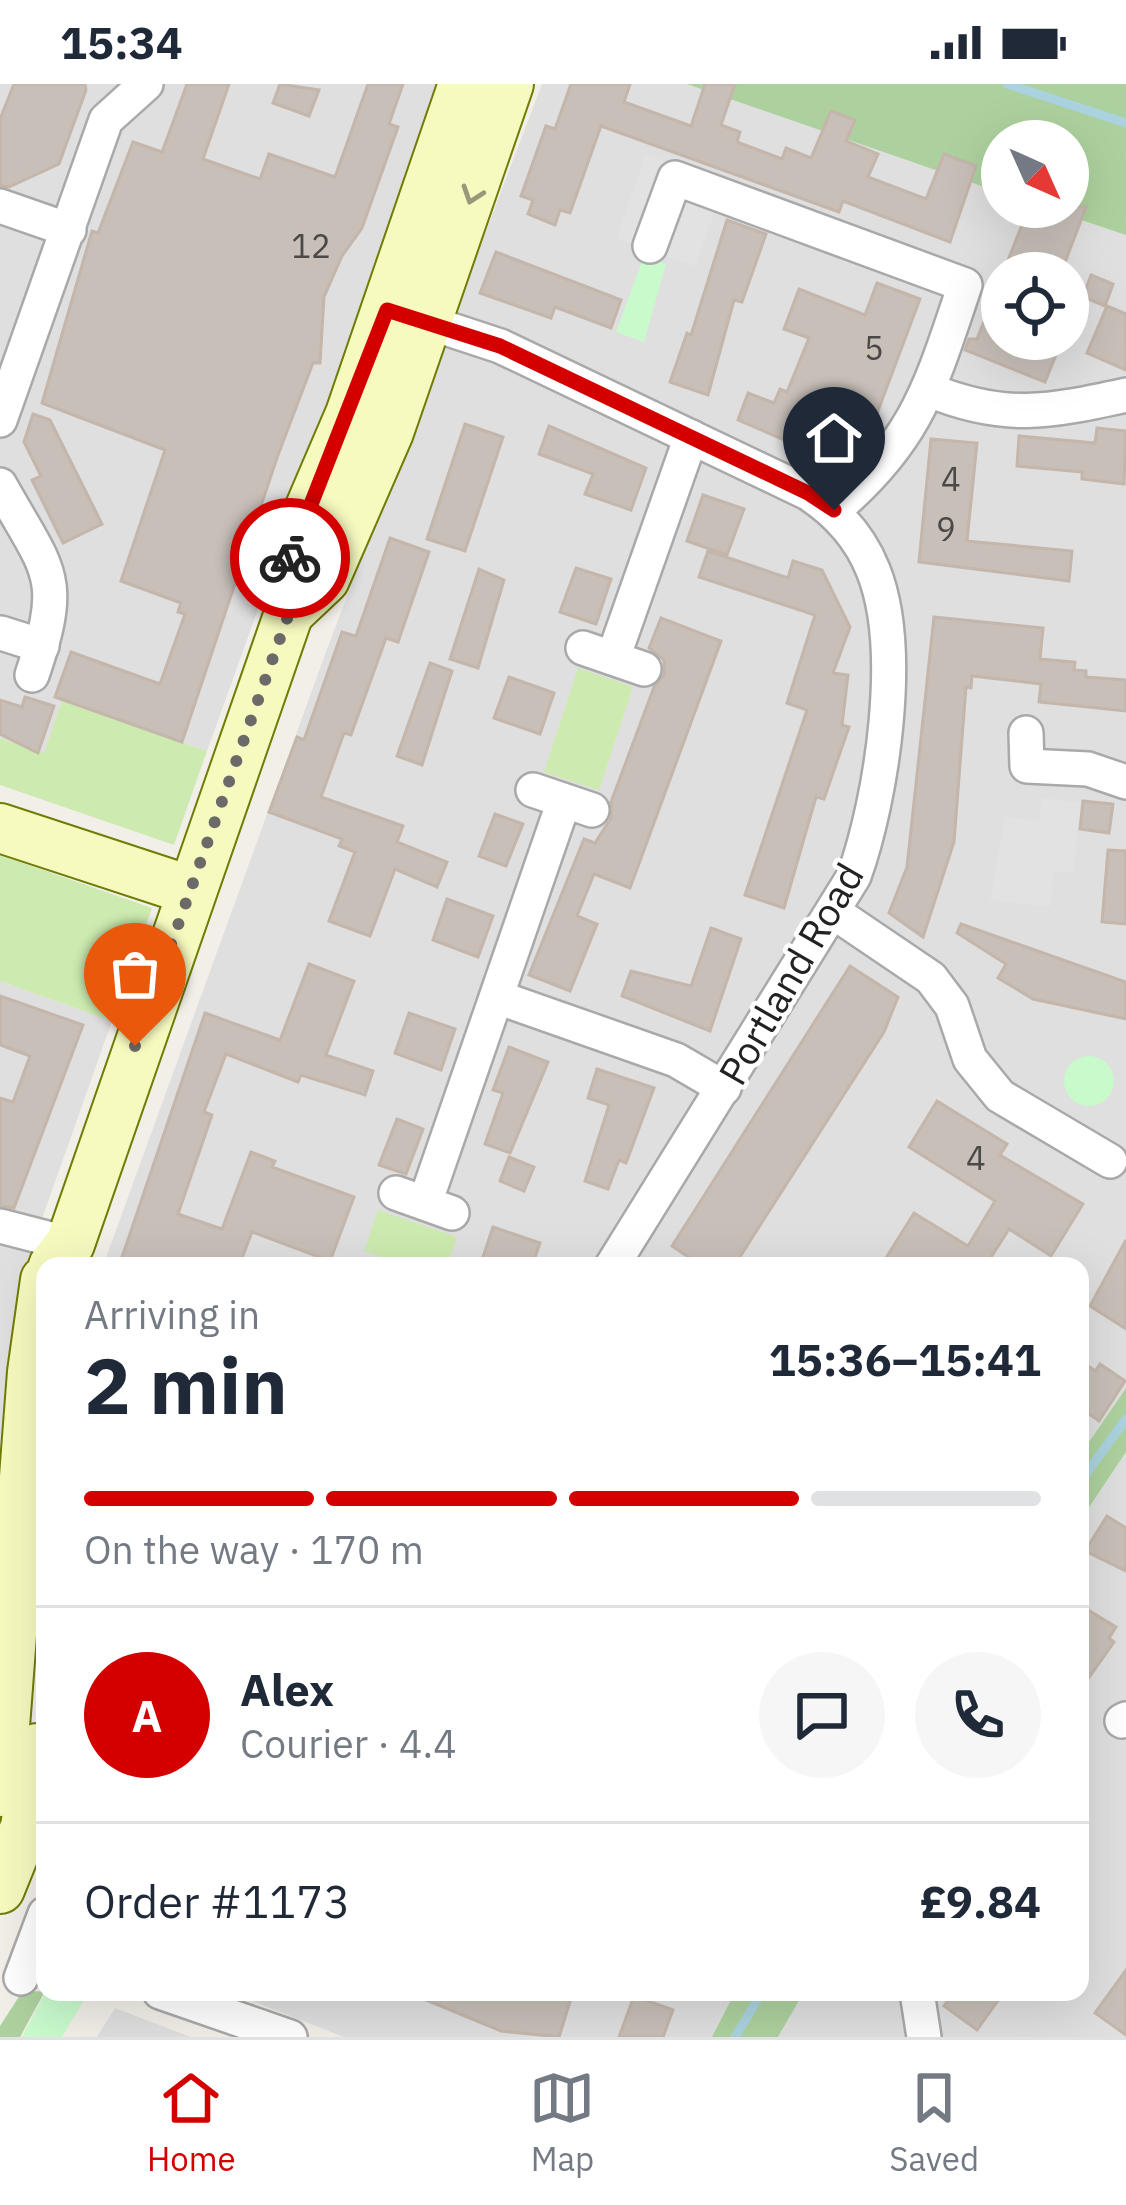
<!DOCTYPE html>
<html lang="en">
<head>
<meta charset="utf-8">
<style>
  :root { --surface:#fff; --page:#f6f6f7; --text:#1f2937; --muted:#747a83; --line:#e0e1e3; --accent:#d40000 }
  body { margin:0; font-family:"IBM Plex Sans",sans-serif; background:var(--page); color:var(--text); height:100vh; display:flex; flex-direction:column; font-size:45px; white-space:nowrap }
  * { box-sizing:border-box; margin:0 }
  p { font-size:39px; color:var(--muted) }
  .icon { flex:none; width:66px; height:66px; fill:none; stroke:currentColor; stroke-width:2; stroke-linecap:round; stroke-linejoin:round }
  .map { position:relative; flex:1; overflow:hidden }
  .details { position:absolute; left:36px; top:1173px; width:1053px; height:744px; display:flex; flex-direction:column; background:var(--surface); border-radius:24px; box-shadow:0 12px 48px #0002 }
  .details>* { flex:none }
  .needle { width:78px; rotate:135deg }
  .controls { position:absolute; left:981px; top:36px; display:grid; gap:24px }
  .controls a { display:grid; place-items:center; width:108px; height:108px; border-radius:50%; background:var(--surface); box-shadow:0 12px 48px #0002; font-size:60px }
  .pin { position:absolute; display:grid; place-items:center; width:102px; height:102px; color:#fff; margin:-123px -51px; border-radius:50% 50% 50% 0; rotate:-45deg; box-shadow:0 0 12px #0007 }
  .pin .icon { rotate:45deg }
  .courier { position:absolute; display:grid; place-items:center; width:120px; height:120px; margin:-60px; border:9px solid #d40000; border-radius:50%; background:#fff; color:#222; box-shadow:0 3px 15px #0007 }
  .summary em { font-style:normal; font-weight:700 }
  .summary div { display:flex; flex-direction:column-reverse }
  .summary { display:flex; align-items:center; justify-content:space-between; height:204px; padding:0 48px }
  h1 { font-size:78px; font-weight:700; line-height:90px }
  .bar { display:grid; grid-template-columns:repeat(4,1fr); gap:18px 12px; align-content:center; height:144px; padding:0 48px }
  .bar i { height:15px; border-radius:9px; background:var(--line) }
  .bar .on { background:var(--accent) }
  .bar p { grid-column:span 4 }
  .line { display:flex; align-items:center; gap:30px; padding:0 48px; border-top:3px solid var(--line) }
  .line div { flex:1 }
  .round { display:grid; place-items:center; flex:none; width:126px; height:126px; border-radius:63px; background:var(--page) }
  .status { display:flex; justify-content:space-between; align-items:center; height:84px; padding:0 60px; background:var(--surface); direction:ltr }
  .status svg { height:33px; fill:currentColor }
  .tabs { display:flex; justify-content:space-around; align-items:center; height:168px; border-top:3px solid var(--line); background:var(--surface); font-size:33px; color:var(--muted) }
  .tabs a { display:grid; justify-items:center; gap:6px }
  .tabs .on { color:var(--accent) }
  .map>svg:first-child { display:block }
  .residential { fill:#e0dfdf; fill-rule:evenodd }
  .grass { fill:#cdebb0 }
  .forest { fill:#add19e }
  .park { fill:#c8facc }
  .parking { fill:#e2e2e2 }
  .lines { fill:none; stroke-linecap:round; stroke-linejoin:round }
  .stream { stroke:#aad3df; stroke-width:9 }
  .building { fill:#c7bfb8; stroke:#c4b6ab; stroke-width:3 }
  .street-casing { stroke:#a9a9a9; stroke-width:38 }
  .secondary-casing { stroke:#707d05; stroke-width:52 }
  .street { stroke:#fff; stroke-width:33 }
  .secondary { stroke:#f7fabf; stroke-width:48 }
  .oneway { stroke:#979978 }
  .done { stroke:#6b6a68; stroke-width:12; stroke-dasharray:0 21.6 }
  .route { stroke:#d40000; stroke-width:15 }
  .labels { text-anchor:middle; stroke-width:9; stroke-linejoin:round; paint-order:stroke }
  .number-label { font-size:33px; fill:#4b4948 }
  .street-label { font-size:39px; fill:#222; stroke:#fff }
</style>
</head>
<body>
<div class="status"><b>15:34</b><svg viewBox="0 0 49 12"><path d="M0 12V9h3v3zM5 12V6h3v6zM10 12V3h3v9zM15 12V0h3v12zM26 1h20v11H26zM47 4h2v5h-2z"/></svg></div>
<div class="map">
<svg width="1126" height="1953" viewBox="0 0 1126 1953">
  <rect width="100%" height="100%" fill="#f2efe9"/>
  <g class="residential">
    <path d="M0,0h447l-240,667 -144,-50 -19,53 -44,-16z"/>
    <path d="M542,0h251l209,78v45l124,4v1177l-46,67v-189h-977l224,-617zM1002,189h66v66h-66z"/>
    <path d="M0,897l112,40 -91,257 -21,219z"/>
    <path d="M1126,1368v585h-348l26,-45h276v-471z"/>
    <path d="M229,1908h506l-23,45h-368z"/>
    <path d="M115,1924l76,29h-94z"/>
  </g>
  <g class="grass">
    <path d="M578,584l55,19 -34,103 -55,-18z"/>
    <path d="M62,617l145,50 -33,94 -174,-60v-47l44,15z"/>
    <path d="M0,771l152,53 -40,113 -112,-40z"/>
    <path d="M378,1126l79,27 -10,29h-39l-44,-15z"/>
  </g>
  <g class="forest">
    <path d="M687,0h439v151l-83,-28h25v-66h-66v52z"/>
    <path d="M1126,1304v64l-46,69v-66z"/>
    <path d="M45,1907l-25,46h-20v-11l22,-34z"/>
    <path d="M735,1908h69l-26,45h-66z"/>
  </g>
  <g class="park">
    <path d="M644,172l22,8 -22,78 -28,-10z"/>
    <circle cx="1089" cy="997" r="25"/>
    <path d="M46,1908l41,3 -25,42h-40z"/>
  </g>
  <g class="parking">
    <path d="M646,70l79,29 -30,83 -79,-28z"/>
    <path d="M1042,714l39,5 -8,70 -19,-2 -4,36 -60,-7 15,-83 34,4z"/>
  </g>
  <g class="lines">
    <g class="stream">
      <path d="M1007,0l119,39"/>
      <path d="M1080,1398l46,-63"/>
      <path d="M735,1953l27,-45"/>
    </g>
  </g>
  <g class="building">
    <path d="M14,0h71l1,6 -27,74 -50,23 -9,-1v-67z"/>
    <path d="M187,0h42l-26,75 57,20 9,-25 66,23 33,-93h35l-14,40 9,3 -36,101 -20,28 -18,41 -4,66h-7l-35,92 -96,287 -127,-45 16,-45 89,32 25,-70 -7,-2 3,-9 -60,-22 44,-131 -123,-47 50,-172 6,2 35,-91 29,10z"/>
    <path d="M280,0l39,6 -10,26 -36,-13z"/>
    <path d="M571,0h59l-6,18 67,24 14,-42h30l-14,41 19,7 -3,10 45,17 4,-11 25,10 20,-47 24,9 -9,21 32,13 -10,23 58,22 18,-45 32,12 -26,76 -107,-41 -4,11 -238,-86 -31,87 -10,-3 -5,15 -27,-11 5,-14 -12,-4 25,-70 9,3z"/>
    <path d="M1029,123h57l-25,66h-58z"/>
    <path d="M727,136l39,14 -24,68 -8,-2 -26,95 -38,-13 17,-49 4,2z"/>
    <path d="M496,168l125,48 -10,28 -56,-21 -4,11 -71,-25z"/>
    <path d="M1091,191l22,9 -8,22 -22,-9z"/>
    <path d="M1001,195l1,60h26l30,11 -13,32 -80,-32 4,-11h8z"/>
    <path d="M877,199l43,16 -47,125 -14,-5 -19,45 -102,-44 10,-27 26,10 6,-14 7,3 22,-54 -25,-9 15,-40 66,26z"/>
    <path d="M1107,222l19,8v56l-39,-17z"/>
    <path d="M33,330l17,6 52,104 -39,19 -31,-63 9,-4 -17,-34z"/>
    <path d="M465,340l38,13 -38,114 -38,-12z"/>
    <path d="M549,342l97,42 -15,42 -46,-16 8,-20 -54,-20z"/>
    <path d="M1097,344l29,3 -2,53 -42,-5v-7l-65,-6 2,-30 76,7z"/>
    <path d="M931,355l46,4 -10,98 105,10 -3,30 -150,-19z"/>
    <path d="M703,411l41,14 -17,46 -40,-14z"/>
    <path d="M390,454l39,14 -31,90 -12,-4 -35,97 -7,-2 -23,64 82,29 -6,16 50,20 -10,25 -42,-18 -25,67 -41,-15 26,-69 -16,-6 3,-7 -73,-27 28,-75 7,3 38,-108 14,4z"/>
    <path d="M708,467l80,27 5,-17 29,9 28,57 -17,46 15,2 -6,50 7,2 -25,72 -8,-2 -32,111 -39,-13 62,-185 -20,-7 28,-88 -116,-38z"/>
    <path d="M576,484l35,11 -15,45 -36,-12z"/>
    <path d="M479,485l25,11 -26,88 -28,-9z"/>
    <path d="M934,533l109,11 -3,31 35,3 -1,8 12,1v6l40,3v31l-87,-9 2,-18 -69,-8 -1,12 -5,-1 -12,155 -31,95 -34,-24 18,-46z"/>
    <path d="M661,534l60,23 -91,247 -36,-14 -17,42 20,8 -27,67 -41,-16 55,-136 11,4 16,-25v-16l43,-115 10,-12v-15l-15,-12z"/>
    <path d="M430,579l22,8 -30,94 -25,-9z"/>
    <path d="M509,593l45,16 -14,41 -46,-16z"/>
    <path d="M25,613l29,9 -16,47 -38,-19v-34l22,7z"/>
    <path d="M1083,717l30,3 -4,29 -29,-4z"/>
    <path d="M495,730l28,10 -17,42 -27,-10z"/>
    <path d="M1108,766l18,1v73l-24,-2z"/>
    <path d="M447,815l46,17 -15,41 -45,-17z"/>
    <path d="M961,840l165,58v37l-93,-20 -35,-21 8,-14 -49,-31z"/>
    <path d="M711,844l30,11 -31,92 -88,-35 9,-25 60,15z"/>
    <path d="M309,880l45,17 -28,74 47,16 -8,24 -64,-20 -3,7 -72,-28 -22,58 8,3 -34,99 44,15 29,-77 24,9 -3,6 82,30 -24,64 -78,-29 -13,34h-120l86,-253 75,27z"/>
    <path d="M850,882l48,31 -14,35 -150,234h-32l-30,-20z"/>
    <path d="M0,912l83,29 -69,183 -14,-2v-108l13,4 17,-46 -30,-11z"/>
    <path d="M409,929l46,16 -14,41 -46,-17z"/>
    <path d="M509,963l39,15 -38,91 -25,-9 18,-51 -10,-3z"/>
    <path d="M597,985l57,19 -28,75 -7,-3 -11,29 -23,-8 24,-76 -21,-7z"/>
    <path d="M937,1017l70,43 -7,11 83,49 -32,52 -42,-27 -19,30 12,7h-121l33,-53 54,33 27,-45 -86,-54z"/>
    <path d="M397,1035l26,10 -17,45 -27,-9z"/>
    <path d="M509,1073l25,10 -10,24 -24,-10z"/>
    <path d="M493,1143l47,16 -8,23h-52z"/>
    <path d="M1126,1156v89l-36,-23z"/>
    <path d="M1080,1276l15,11 5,-7 25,17 -26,40 -19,-13z"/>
    <path d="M1107,1432l19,12v43l-41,-20z"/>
    <path d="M1080,1521l36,22 -7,11 5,4 -34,48z"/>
    <path d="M1126,1886v65l-31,-22z"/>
    <path d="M407,1908h166l-14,45 -58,-6z"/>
    <path d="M954,1908h50l-27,38 -33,-24z"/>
    <path d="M634,1912l39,14 -10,27h-44z"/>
  </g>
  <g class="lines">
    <g class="street-casing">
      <g id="street">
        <path d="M0,122l69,24"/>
        <path d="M650,162l25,-68 290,107c-34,100 -47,154 -131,225"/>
        <path d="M406,231l94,31 308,147c29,19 52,44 65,77 32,78 9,228 -19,306l-242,390"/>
        <path d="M929,306c76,31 119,22 197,5"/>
        <path d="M0,336l106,-300 40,-36"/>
        <path d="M0,401c49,88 66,90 32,190"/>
        <path d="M1,549l41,13"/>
        <path d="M583,564l61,21"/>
        <path d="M613,574l78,-221"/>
        <path d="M1026,649l1,33 61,3 38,13"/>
        <path d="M533,706l59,20"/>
        <path d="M835,829l96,65 21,28 18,53 30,37 110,65"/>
        <path d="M497,913l179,63 48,28"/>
        <path d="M396,1109l56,20"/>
        <path d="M425,1119l139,-402"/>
        <path d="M0,1142l70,18"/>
        <path d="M1122,1637l4,-2"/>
        <path d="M21,1894l24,-64"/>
        <path d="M160,1908l130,45"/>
        <path d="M917,1908l7,45"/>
      </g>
    </g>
    <g class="secondary-casing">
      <g id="secondary">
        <path d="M289,529l36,-34 64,-147 120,-348"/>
        <path d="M0,744l189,62"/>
        <path d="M53,1182l17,-22 219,-631 1,-59 60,-140 113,-330"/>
        <path d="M0,1708l32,-420 13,-92"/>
        <path d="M0,1805l25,-62 12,-79"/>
      </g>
    </g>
    <use href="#street" class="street"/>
    <use href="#secondary" class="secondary"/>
  </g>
  <defs><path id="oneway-chevron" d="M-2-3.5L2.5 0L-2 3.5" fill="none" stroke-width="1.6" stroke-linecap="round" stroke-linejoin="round" transform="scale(3)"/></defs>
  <use class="oneway" href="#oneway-chevron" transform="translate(472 111) rotate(109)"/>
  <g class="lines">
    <path class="done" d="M135,962l154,-433 1,-55"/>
    <path class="route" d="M290,474l97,-248 113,36 308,147 26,17"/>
  </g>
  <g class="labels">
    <g class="number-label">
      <text x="311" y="174">12</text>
      <text x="874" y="276">5</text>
      <text x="951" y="407">4</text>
      <text x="946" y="457">9</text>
      <text x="976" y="1086">4</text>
    </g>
    <g class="street-label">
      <text transform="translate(791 890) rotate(-60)" y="14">Portland Road</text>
    </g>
  </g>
</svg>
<div class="controls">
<a><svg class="needle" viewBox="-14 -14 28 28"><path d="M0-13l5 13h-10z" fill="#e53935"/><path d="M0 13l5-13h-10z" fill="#747a83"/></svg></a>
<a><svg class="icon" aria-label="locate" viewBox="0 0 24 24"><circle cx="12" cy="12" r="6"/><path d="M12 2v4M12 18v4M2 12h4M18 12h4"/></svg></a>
</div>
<div class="pin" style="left:135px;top:962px;background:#ea580c"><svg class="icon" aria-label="bag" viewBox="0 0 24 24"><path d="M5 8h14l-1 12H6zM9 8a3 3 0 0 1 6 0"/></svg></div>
<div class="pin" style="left:834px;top:426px;background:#1f2937"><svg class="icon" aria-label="home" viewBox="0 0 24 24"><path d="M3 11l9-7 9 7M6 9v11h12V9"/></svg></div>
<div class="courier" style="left:290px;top:474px"><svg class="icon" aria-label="bike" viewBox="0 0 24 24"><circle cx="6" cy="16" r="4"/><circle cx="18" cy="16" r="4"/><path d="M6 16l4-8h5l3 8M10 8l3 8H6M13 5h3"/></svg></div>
<section class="details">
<div class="summary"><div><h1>2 min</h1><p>Arriving in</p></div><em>15:36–15:41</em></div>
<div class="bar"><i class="on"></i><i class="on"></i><i class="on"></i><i></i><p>On the way · 170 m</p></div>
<div class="line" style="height:216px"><b class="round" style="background:var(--accent);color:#fff">A</b><div><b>Alex</b><p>Courier · 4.4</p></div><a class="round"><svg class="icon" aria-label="chat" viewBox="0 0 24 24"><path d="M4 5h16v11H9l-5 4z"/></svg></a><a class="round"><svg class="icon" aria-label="phone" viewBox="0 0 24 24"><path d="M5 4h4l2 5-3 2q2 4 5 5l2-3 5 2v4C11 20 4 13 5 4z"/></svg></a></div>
<div class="line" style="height:156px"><div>Order #1173</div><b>£9.84</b></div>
</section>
</div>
<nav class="tabs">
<a class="on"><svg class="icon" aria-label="home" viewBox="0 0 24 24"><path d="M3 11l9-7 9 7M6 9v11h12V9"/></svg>Home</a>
<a><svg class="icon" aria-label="map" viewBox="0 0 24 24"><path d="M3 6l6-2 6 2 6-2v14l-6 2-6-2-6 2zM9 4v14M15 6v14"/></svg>Map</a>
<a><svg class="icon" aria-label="saved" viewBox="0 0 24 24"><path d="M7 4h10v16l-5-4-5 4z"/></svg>Saved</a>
</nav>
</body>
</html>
